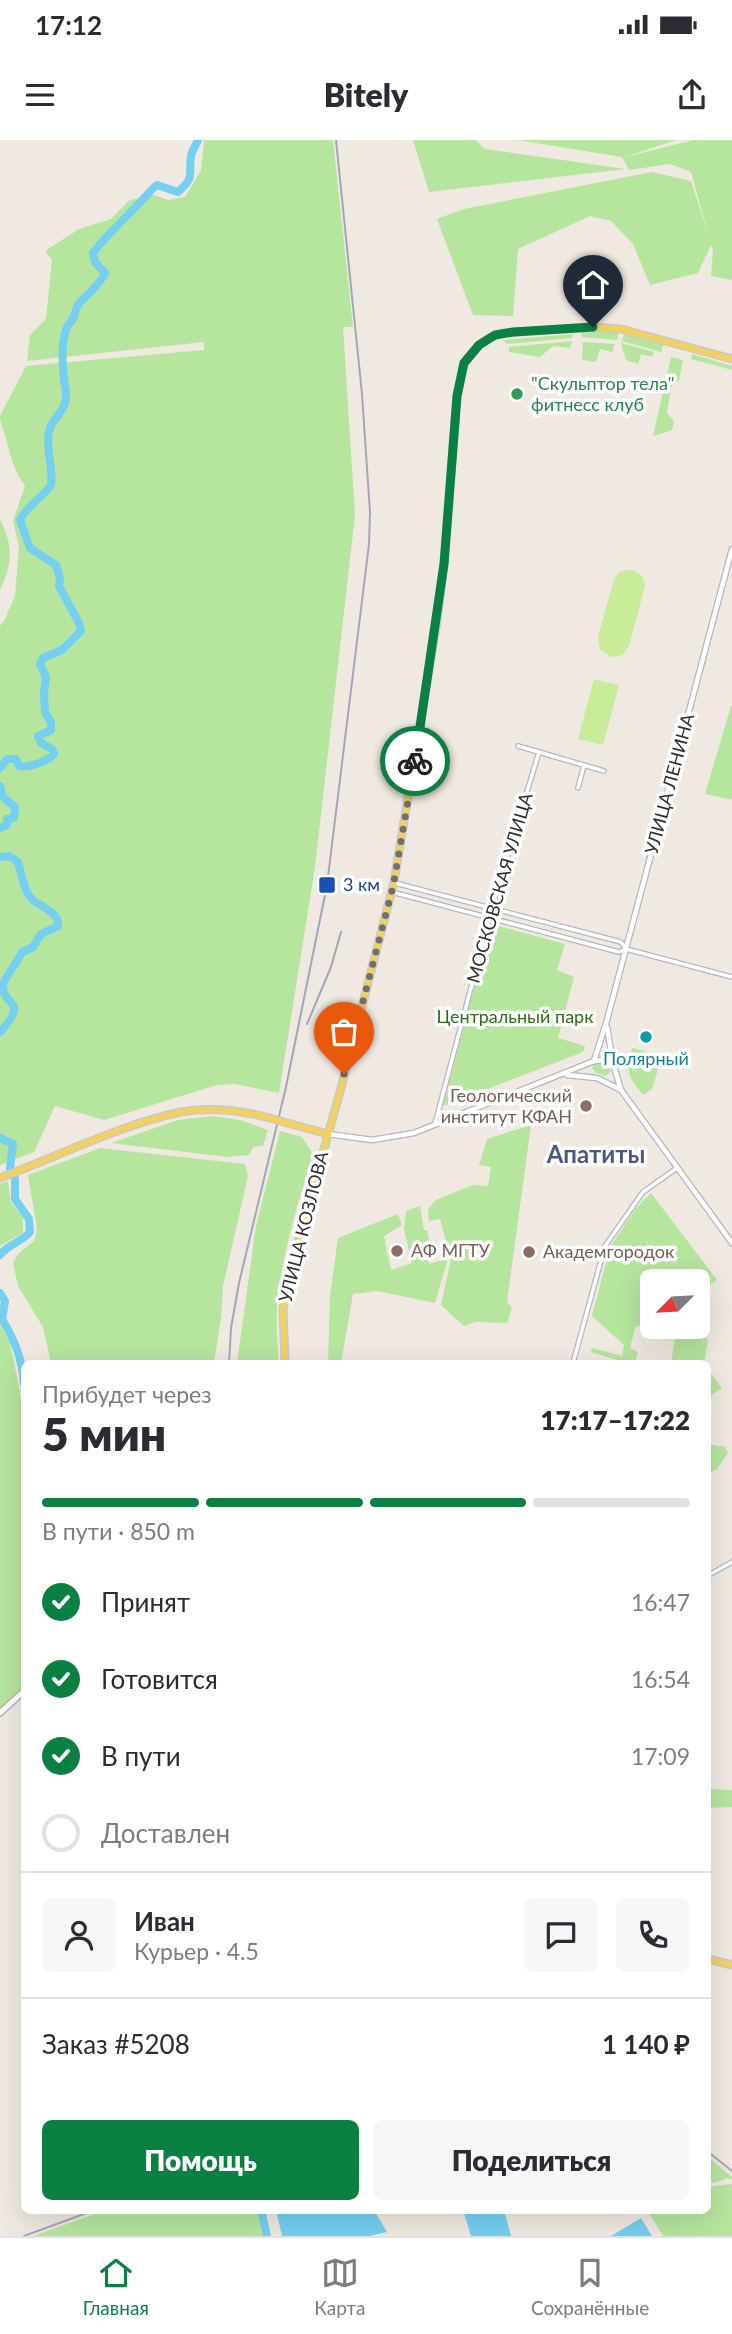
<!DOCTYPE html>
<html lang="ru">
<head>
<meta charset="utf-8">
<style>
  :root { --surface:#fff; --page:#f7f7f7; --text:#2b2b33; --muted:#7c7c81; --line:#e1e1e2; --accent:#0b8043 }
  body { margin:0; font-family:Lato,sans-serif; background:var(--page); color:var(--text); height:100vh; display:flex; flex-direction:column; font-size:26px; white-space:nowrap }
  * { box-sizing:border-box; margin:0 }
  p { font-size:23px; color:var(--muted) }
  .icon { flex:none; width:38px; height:38px; fill:none; stroke:currentColor; stroke-width:2; stroke-linecap:round; stroke-linejoin:round }
  .map { position:relative; flex:1; overflow:hidden }
  .panel { position:absolute; left:21px; top:1220px; width:690px; height:854px; display:flex; flex-direction:column; background:var(--surface); border-radius:10px; box-shadow:0 7px 28px #0002 }
  .panel>* { flex:none }
  .needle { width:46px; rotate:246deg }
  .buttons { position:absolute; left:640px; top:1129px; display:grid; gap:14px }
  .buttons a { display:grid; place-items:center; width:70px; height:70px; border-radius:10px; background:var(--surface); box-shadow:0 7px 28px #0002; font-size:35px }
  .pin { position:absolute; display:grid; place-items:center; width:60px; height:60px; color:#fff; margin:-72px -30px; border-radius:50% 50% 50% 0; rotate:-45deg; box-shadow:0 0 7px #0007 }
  .pin .icon { rotate:45deg }
  .courier { position:absolute; display:grid; place-items:center; width:70px; height:70px; margin:-35px; border:5px solid #0b8043; border-radius:50%; background:#fff; color:#222; box-shadow:0 2px 9px #0007 }
  .summary em { font-style:normal; font-weight:800 }
  .summary div { display:flex; flex-direction:column-reverse }
  .summary { display:flex; align-items:center; justify-content:space-between; height:119px; padding:0 21px }
  h1 { font-size:46px; font-weight:800; line-height:52px }
  .bar { display:grid; grid-template-columns:repeat(4,1fr); gap:10px 7px; align-content:center; height:84px; padding:0 21px }
  .bar i { height:9px; border-radius:5px; background:var(--line) }
  .bar .on { background:var(--accent) }
  .bar p { grid-column:span 4 }
  .line { display:flex; align-items:center; gap:18px; padding:0 21px; border-top:2px solid var(--line) }
  .line div { flex:1 }
  .round { display:grid; place-items:center; flex:none; width:74px; height:74px; border-radius:10px; background:var(--page) }
  ol { padding:0 21px; list-style:none }
  li { display:flex; align-items:center; gap:21px; height:77px }
  li p { margin-inline-start:auto }
  li .icon { padding:7px; border-radius:50%; background:var(--accent); color:#fff; stroke-width:4 }
  li:last-child { color:var(--muted) }
  li i { width:38px; height:38px; border:4px solid var(--line); border-radius:50% }
  .button { display:flex; gap:14px; margin-top:auto; padding:14px 21px }
  .button a { flex:1; height:80px; border-radius:10px; background:var(--accent); color:#fff; font-size:28px; font-weight:800; line-height:80px; text-align:center }
  .button a+a { background:var(--page); color:var(--text) }
  .status { display:flex; justify-content:space-between; align-items:center; height:49px; padding:0 35px; background:var(--surface); direction:ltr }
  .status svg { height:19px; fill:currentColor }
  header { display:flex; justify-content:space-between; align-items:center; height:91px; padding:0 21px; background:var(--surface); font-size:32px; font-weight:800 }
  .tabs { display:flex; justify-content:space-around; align-items:center; height:98px; border-top:2px solid var(--line); background:var(--surface); font-size:19px; color:var(--muted) }
  .tabs a { display:grid; justify-items:center; gap:4px }
  .tabs .on { color:var(--accent) }
  .map>svg:first-child { display:block }
  .green { fill:#b6e59e }
  .pitch { fill:#c9ec9a }
  .water { fill:#75cff0 }
  .lines { fill:none; stroke-linecap:round; stroke-linejoin:round }
  .river { stroke:#75cff0; stroke-width:8 }
  .minor-casing { stroke:#b4b7c1; stroke-width:6 }
  .tertiary-casing { stroke:#b4b7c1; stroke-width:7 }
  .secondary-casing { stroke:#b4b7c1; stroke-width:8 }
  .primary-casing { stroke:#c9c9c9; stroke-width:9 }
  .minor { stroke:#fff; stroke-width:3.5 }
  .tertiary { stroke:#fff; stroke-width:4.5 }
  .secondary { stroke:#fff; stroke-width:5 }
  .primary { stroke:#f2d163; stroke-width:6 }
  .rail { stroke:#a3a6b8; stroke-width:2 }
  .primary-bridge-casing { stroke:#c9c9c9; stroke-width:9; stroke-linecap:butt }
  .primary-bridge { stroke:#f2d163; stroke-width:6 }
  .done { stroke:#726f6d; stroke-width:7; stroke-dasharray:0 12.6 }
  .route { stroke:#0b8043; stroke-width:9 }
  .leisure-dot { fill:#2e9e5b; stroke:#fff; stroke-width:2.5 }
  .transit-dot { fill:#1a4fb4; stroke:#fff; stroke-width:2.5 }
  .culture-dot { fill:#0f9aa8; stroke:#fff; stroke-width:2.5 }
  .education-dot { fill:#8d6e63; stroke:#fff; stroke-width:2.5 }
  .labels { text-anchor:middle; stroke-width:7; stroke-linejoin:round; paint-order:stroke }
  .leisure-label { font-size:18px; fill:#27864d; stroke:#fff; text-anchor:start }
  .street-label { font-size:18px; fill:#2e2e2e; stroke:#fff }
  .transit-label { font-size:18px; fill:#164399; stroke:#fff; text-anchor:start }
  .park-label { font-size:18px; fill:#2c6e1b; stroke:#fff }
  .culture-label { font-size:18px; fill:#0d838f; stroke:#fff }
  .education-label { font-size:18px; fill:#785e54; stroke:#fff; text-anchor:start }
  .district-label { font-size:24px; font-weight:bold; fill:#4d5680; stroke:#fff }
</style>
</head>
<body>
<div class="status"><b>17:12</b><svg viewBox="0 0 49 12"><path d="M0 12V9h3v3zM5 12V6h3v6zM10 12V3h3v9zM15 12V0h3v12zM26 1h20v11H26zM47 4h2v5h-2z"/></svg></div>
<header><svg class="icon" aria-label="menu" viewBox="0 0 24 24"><path d="M4 6h16M4 12h16M4 18h16"/></svg>Bitely<svg class="icon" aria-label="share" viewBox="0 0 24 24"><path d="M12 15V3M7 8l5-5 5 5M5 13v7h14v-7"/></svg></header>
<div class="map">
<svg width="732" height="2096" viewBox="0 0 732 2096">
  <rect width="100%" height="100%" fill="#efe9e1"/>
  <g class="green">
    <path d="M204,0h129l20,187h-10l12,188 -40,352 -36,226 -44,-9 -18,1 -113,35 -49,-14 -21,46 -34,13v-539l4,-5 11,-25 4,-50 -6,-25 12,-35c-11,-16 -15,-30 -19,-48 -2,-8 -6,-13 -6,-22l26,-50 178,-16v-8l-177,19 3,-26 16,-16 6,-59 -7,-9 34,-22 32,-10 19,-19 24,-5 14,5 17,-3 16,-27z"/>
    <path d="M413,0h62l10,9 141,20 -197,23z"/>
    <path d="M517,0h159l-51,17 69,-17h38v140l-21,-4 2,-25 -2,-6 -13,28 -48,12 -17,-41 -22,-23 -21,-5 -72,33 -5,67 -40,-1 -36,-96 27,-10 188,-37 39,9 18,55 -18,-64 -21,-8 -41,6 -7,-13z"/>
    <path d="M582,190l37,2 -2,8 -36,-3z"/>
    <path d="M625,192l39,10 -3,10 -39,-11z"/>
    <path d="M573,194l-1,4 -65,6 -5,-4z"/>
    <path d="M572,201l-2,7 -17,-2 -13,11 -31,-5v-5z"/>
    <path d="M583,202l32,2 -3,8 -12,-3 -4,13 -14,-2z"/>
    <path d="M621,203l33,9 -2,5 -11,-3 -3,10 -12,-4z"/>
    <path d="M692,214l40,12v4l-41,-11z"/>
    <path d="M671,217l12,3 -4,21 -8,6 -4,26 7,8 -2,9 -19,6z"/>
    <path d="M0,379c13,26 13,45 0,71z"/>
    <path d="M731,566h1v94l-27,-6z"/>
    <path d="M491,784l74,20 -8,26 17,7 -16,61 27,8 -2,6 -140,54z"/>
    <path d="M632,908l30,8 -10,33 -9,6c-15,-19 -18,-23 -11,-47z"/>
    <path d="M595,923l11,1 5,7 -5,5 -10,-3 -4,-5z"/>
    <path d="M213,976l27,4 28,10 -5,16 -10,1 -4,8 -22,2 -116,-14 67,-23z"/>
    <path d="M531,985l-24,177 5,6 -5,15 -31,-1 -12,4 -23,-21 10,-46 -11,-40 -11,2 -1,-12 8,-9 37,-15 15,1 3,-19 -12,-2 8,-26z"/>
    <path d="M280,991l22,6 11,17c-13,43 -27,88 -34,133 -4,25 -2,51 0,76h-42l19,-137z"/>
    <path d="M100,1008l145,16 3,12 -25,110 -2,32 -7,45h-163l-8,-36 -25,-41 -5,-23 6,-10 15,-12 3,-12 -9,-54z"/>
    <path d="M8,1041l3,21 12,15v16l-23,13v-62z"/>
    <path d="M651,1053l66,87 -15,10 -2,9 -2,28 10,14 -4,22h-33l5,-32 -17,-4 39,-1v-45h-45v44l-10,-2 -8,5 -5,20 8,4 -3,11h-8l-36,-11 1,-4 30,8 2,-11 -32,-29 18,-69 26,-39z"/>
    <path d="M420,1066l4,24h3l5,22 -4,1 1,11 19,-6 -13,45 -58,-12 -24,3 -12,69h-13l2,-67 8,-58 60,-24 4,11 -18,11 7,34 21,-7 -8,-33 2,-19z"/>
    <path d="M0,1185l10,17 14,71v275l-24,22z"/>
    <path d="M707,1228l15,20 -15,10z"/>
    <path d="M707,1304l18,3 3,6 -11,16 -10,5z"/>
    <path d="M707,1649l25,1v17l-25,1z"/>
    <path d="M707,2016l25,21v3l-4,-2 -14,5 -7,-4z"/>
    <path d="M730,2044l2,1v51h-69l-16,-26h60v-23z"/>
    <path d="M106,2070h152l5,26h-230z"/>
  </g>
  <g class="pitch">
    <path d="M626,430c11,-1 18,5 19,16l-16,60 -7,9 -10,2 -12,-7 -2,-13 16,-58 5,-6z"/>
    <path d="M594,539l25,6 -16,60 -25,-6z"/>
  </g>
  <g class="water">
    <path d="M276,2070h98l13,22 -18,4h-87z"/>
    <path d="M463,2070h41l7,26h-40z"/>
    <path d="M641,2078l11,18h-41z"/>
  </g>
  <g class="lines">
    <g class="river">
      <path d="M0,628l7,-9h9l3,7c10,2 28,-4 35,-12l-2,-5 -11,-6 -3,-7 13,-6v-8l-6,-10 -1,-19 2,-16 -6,-13 3,-6 19,-8 19,-19 -2,-8 -20,-37 1,-8 -4,-13 -26,-17 -10,-28c4,-11 29,-29 31,-35 3,-17 -6,-36 -2,-53 2,-14 19,-21 17,-39 -3,-18 -6,-45 0,-64 4,-9 1,0 6,-9 3,-4 3,-10 6,-15 9,-12 21,-18 27,-32l-10,-11 -2,-9c16,-21 35,-37 52,-56 5,-5 6,-8 12,-12l21,7c18,-16 10,-17 13,-36 1,-5 5,-11 7,-16"/>
      <path d="M0,646l3,11 12,10 -1,11 -7,1v6l-7,3"/>
      <path d="M0,717l9,-1 9,6c3,10 6,30 14,37 9,9 27,12 26,27l-17,8 -8,13 -11,5c-4,9 -19,28 -19,33 -1,23 28,13 -3,47"/>
      <path d="M0,998l13,6 -3,24"/>
      <path d="M0,1115c8,-11 22,-13 30,-23l-1,-13 -14,-20v-20"/>
      <path d="M0,1153l5,8 -3,18c13,22 20,39 22,65"/>
      <path d="M261,2070l6,26"/>
    </g>
    <g class="minor-casing">
      <g id="minor">
        <path d="M518,606l86,25"/>
        <path d="M578,648l6,-23"/>
        <path d="M395,743l226,59 5,7"/>
        <path d="M392,752l227,60 7,-3 106,28"/>
        <path d="M435,984l59,-223 45,-149"/>
        <path d="M573,1223l32,-117 38,-54 34,-24"/>
        <path d="M707,1436l25,-14"/>
      </g>
    </g>
    <g class="tertiary-casing">
      <g id="tertiary">
        <path d="M607,887l6,36 8,27"/>
        <path d="M594,921l13,-41 125,-471"/>
        <path d="M567,935l30,3 24,12 111,153"/>
        <path d="M328,994l44,6 42,-7 180,-72 10,-1 9,3"/>
      </g>
    </g>
    <g class="secondary-casing">
      <path id="secondary" d="M0,1573l24,-22"/>
    </g>
    <g class="primary-casing">
      <g id="primary">
        <path d="M291,984l37,10"/>
        <path d="M0,1038c59,-22 119,-53 181,-66 29,-5 57,-2 85,5"/>
        <path d="M285,1223l-2,-53 4,-29 53,-189 54,-210 43,-261 7,-57 13,-169 7,-32 15,-18 10,-7 14,-5 90,-6 28,2 111,30"/>
        <path d="M707,1819l25,6"/>
      </g>
    </g>
    <use href="#minor" class="minor"/>
    <use href="#tertiary" class="tertiary"/>
    <use href="#secondary" class="secondary"/>
    <use href="#primary" class="primary"/>
    <g class="rail">
      <path d="M307,884l24,-57 10,-35"/>
      <path d="M229,1223l2,-35 8,-45 47,-196 41,-202 42,-341 1,-32 -8,-118 -26,-254"/>
      <path d="M707,2011l25,20"/>
      <path d="M24,2096l71,-26"/>
    </g>
    <g class="primary-bridge-casing">
      <path id="primary-bridge" d="M266,977l25,7"/>
    </g>
    <use href="#primary-bridge" class="primary-bridge"/>
  </g>
  <g class="lines">
    <path class="done" d="M344,934l49,-187 22,-126"/>
    <path class="route" d="M415,621l29,-197 13,-168 7,-33 15,-18 16,-10 18,-3 80,-5"/>
  </g>
  <circle class="leisure-dot" cx="517" cy="254" r="7"/>
  <rect class="transit-dot" x="318" y="736" width="18" height="18" rx="3.5"/>
  <circle class="culture-dot" cx="646" cy="897" r="7"/>
  <g class="education-dot">
    <circle cx="586" cy="966" r="7"/>
    <circle cx="397" cy="1111" r="7"/>
    <circle cx="529" cy="1112" r="7"/>
  </g>
  <g class="labels">
    <g class="leisure-label">
      <text x="531" y="250">"Скульптор тела"<tspan x="531" dy="21">фитнесс клуб</tspan></text>
    </g>
    <g class="street-label">
      <text transform="translate(670 644) rotate(-75)" y="6">УЛИЦА ЛЕНИНА</text>
      <text transform="translate(500 748) rotate(-74)" y="6">МОСКОВСКАЯ УЛИЦА</text>
      <text transform="translate(304 1087) rotate(-76)" y="6">УЛИЦА КОЗЛОВА</text>
    </g>
    <g class="transit-label">
      <text x="343" y="751">3 км</text>
    </g>
    <g class="park-label">
      <text x="515" y="883">Центральный парк</text>
    </g>
    <g class="culture-label">
      <text x="646" y="925">Полярный</text>
    </g>
    <g class="education-label">
      <text x="572" y="962" text-anchor="end">Геологический<tspan x="572" dy="21">институт КФАН</tspan></text>
      <text x="411" y="1117">АФ МГТУ</text>
      <text x="543" y="1118">Академгородок</text>
    </g>
    <g class="district-label">
      <text x="596" y="1023">Апатиты</text>
    </g>
  </g>
</svg>
<div class="buttons">
<a><svg class="needle" viewBox="-14 -14 28 28"><path d="M0-13l5 13h-10z" fill="#e53935"/><path d="M0 13l5-13h-10z" fill="#7c7c81"/></svg></a>
</div>
<div class="pin" style="left:344px;top:934px;background:#ea580c"><svg class="icon" aria-label="bag" viewBox="0 0 24 24"><path d="M5 8h14l-1 12H6zM9 8a3 3 0 0 1 6 0"/></svg></div>
<div class="pin" style="left:593px;top:187px;background:#1f2937"><svg class="icon" aria-label="home" viewBox="0 0 24 24"><path d="M3 11l9-7 9 7M6 9v11h12V9"/></svg></div>
<div class="courier" style="left:415px;top:621px"><svg class="icon" aria-label="bike" viewBox="0 0 24 24"><circle cx="6" cy="16" r="4"/><circle cx="18" cy="16" r="4"/><path d="M6 16l4-8h5l3 8M10 8l3 8H6M13 5h3"/></svg></div>
<section class="panel">
<div class="summary"><div><h1>5 мин</h1><p>Прибудет через</p></div><em>17:17–17:22</em></div>
<div class="bar"><i class="on"></i><i class="on"></i><i class="on"></i><i></i><p>В пути · 850 m</p></div>
<ol>
<li><svg class="icon" aria-label="check" viewBox="0 0 24 24"><path d="M5 12l5 5 9-10"/></svg>Принят<p>16:47</p></li>
<li><svg class="icon" aria-label="check" viewBox="0 0 24 24"><path d="M5 12l5 5 9-10"/></svg>Готовится<p>16:54</p></li>
<li><svg class="icon" aria-label="check" viewBox="0 0 24 24"><path d="M5 12l5 5 9-10"/></svg>В пути<p>17:09</p></li>
<li><i></i>Доставлен</li>
</ol>
<div class="line" style="height:126px"><a class="round"><svg class="icon" aria-label="person" viewBox="0 0 24 24"><circle cx="12" cy="8" r="4"/><path d="M4 21q1-7 8-7t8 7"/></svg></a><div><b>Иван</b><p>Курьер · 4.5</p></div><a class="round"><svg class="icon" aria-label="chat" viewBox="0 0 24 24"><path d="M4 5h16v11H9l-5 4z"/></svg></a><a class="round"><svg class="icon" aria-label="phone" viewBox="0 0 24 24"><path d="M5 4h4l2 5-3 2q2 4 5 5l2-3 5 2v4C11 20 4 13 5 4z"/></svg></a></div>
<div class="line" style="height:91px"><div>Заказ #5208</div><b>1 140 ₽</b></div>
<div class="button"><a>Помощь</a><a>Поделиться</a></div>
</section>
</div>
<nav class="tabs">
<a class="on"><svg class="icon" aria-label="home" viewBox="0 0 24 24"><path d="M3 11l9-7 9 7M6 9v11h12V9"/></svg>Главная</a>
<a><svg class="icon" aria-label="map" viewBox="0 0 24 24"><path d="M3 6l6-2 6 2 6-2v14l-6 2-6-2-6 2zM9 4v14M15 6v14"/></svg>Карта</a>
<a><svg class="icon" aria-label="saved" viewBox="0 0 24 24"><path d="M7 4h10v16l-5-4-5 4z"/></svg>Сохранённые</a>
</nav>
</body>
</html>
